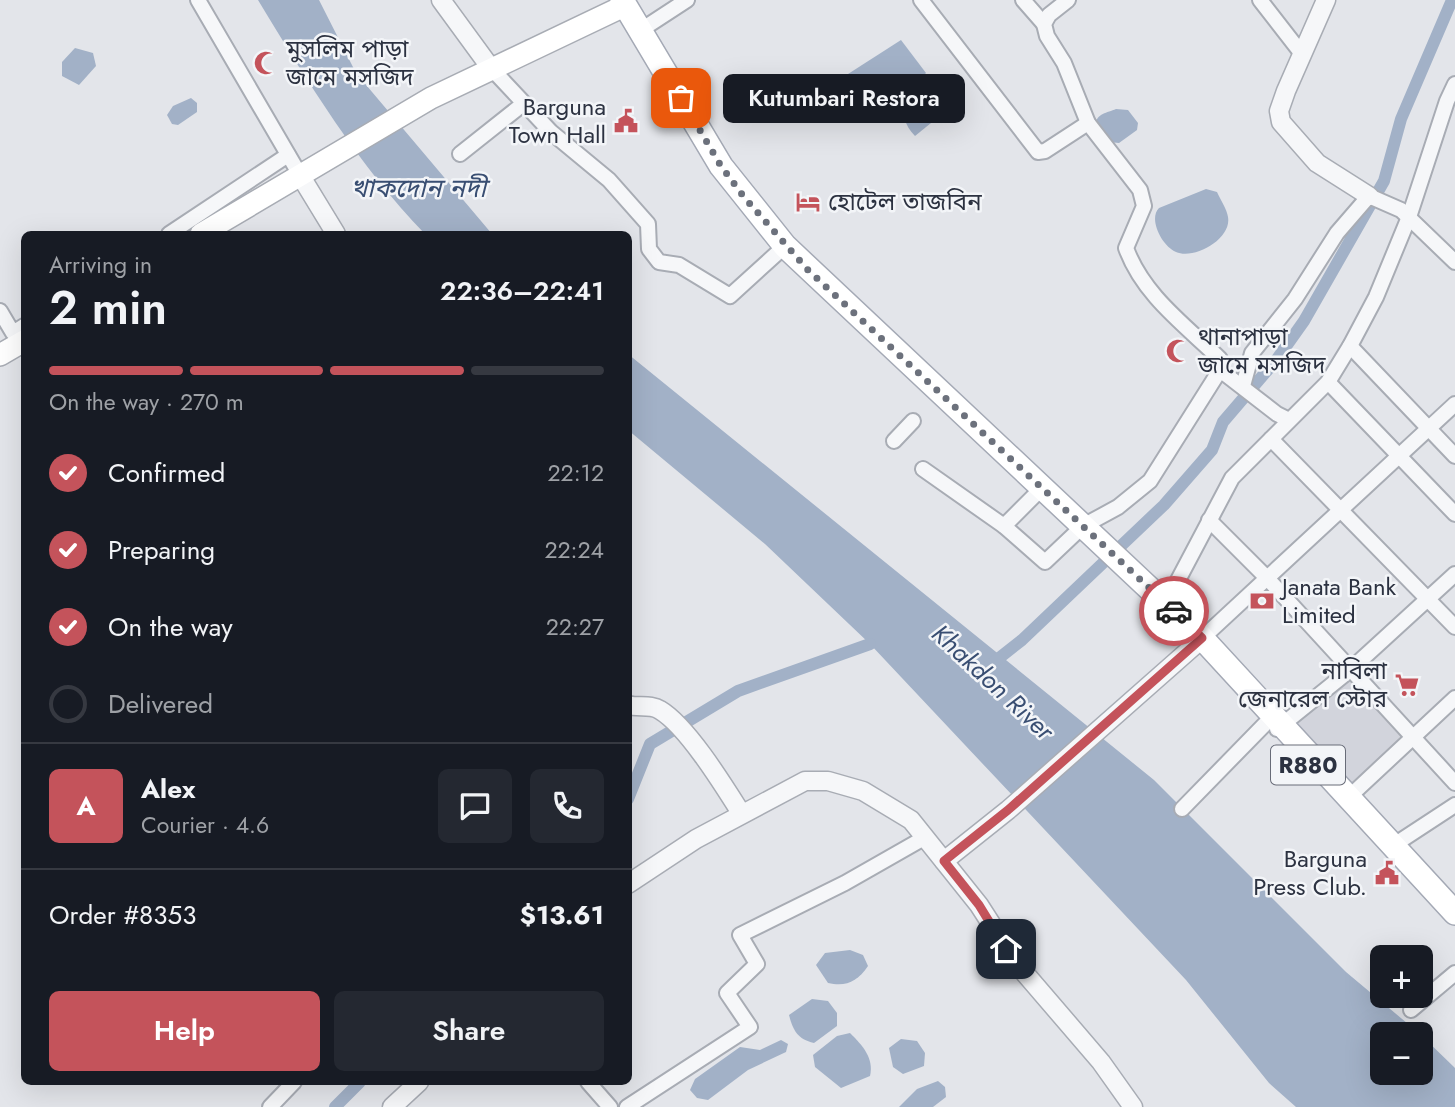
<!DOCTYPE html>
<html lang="en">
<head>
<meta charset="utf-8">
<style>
  :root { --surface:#171b24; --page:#242831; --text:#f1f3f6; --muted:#9ea1a6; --line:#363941; --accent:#c4535b }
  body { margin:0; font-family:Jost,"Noto Sans Bengali",sans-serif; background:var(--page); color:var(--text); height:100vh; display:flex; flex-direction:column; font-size:26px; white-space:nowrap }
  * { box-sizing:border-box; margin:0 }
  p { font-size:23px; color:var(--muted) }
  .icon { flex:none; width:38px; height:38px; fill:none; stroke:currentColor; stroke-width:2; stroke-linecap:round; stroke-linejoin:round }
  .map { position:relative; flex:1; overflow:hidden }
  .panel { position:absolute; left:21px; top:231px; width:611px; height:854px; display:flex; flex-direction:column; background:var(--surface); border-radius:10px; box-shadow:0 7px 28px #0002 }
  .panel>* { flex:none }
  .tools { position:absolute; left:1370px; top:945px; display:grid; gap:14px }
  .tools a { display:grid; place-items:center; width:63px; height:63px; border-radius:10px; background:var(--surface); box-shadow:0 7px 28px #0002; font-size:35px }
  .pin { position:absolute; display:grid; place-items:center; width:60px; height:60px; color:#fff; margin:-30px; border-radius:14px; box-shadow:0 4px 10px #0006 }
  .courier { position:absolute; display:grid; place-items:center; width:70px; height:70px; margin:-35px; border:5px solid #c4535b; border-radius:50%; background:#fff; color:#222; box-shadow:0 2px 9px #0007 }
  .bubble { position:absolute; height:49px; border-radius:10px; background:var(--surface); box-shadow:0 7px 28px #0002; font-size:23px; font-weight:600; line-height:49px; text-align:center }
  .overview em { font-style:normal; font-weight:600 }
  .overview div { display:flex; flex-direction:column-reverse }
  .overview { display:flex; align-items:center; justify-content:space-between; height:119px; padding:0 28px }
  h1 { font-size:46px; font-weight:600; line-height:52px }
  .bar { display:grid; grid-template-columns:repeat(4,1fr); gap:10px 7px; align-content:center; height:84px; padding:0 28px }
  .bar i { height:9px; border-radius:5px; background:var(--line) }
  .bar .on { background:var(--accent) }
  .bar p { grid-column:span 4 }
  .line { display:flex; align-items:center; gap:18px; padding:0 28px; border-top:2px solid var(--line) }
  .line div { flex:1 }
  .round { display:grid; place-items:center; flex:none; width:74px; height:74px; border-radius:10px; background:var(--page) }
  ol { padding:0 28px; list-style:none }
  li { display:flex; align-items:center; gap:21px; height:77px }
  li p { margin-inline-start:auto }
  li .icon { padding:7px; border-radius:50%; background:var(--accent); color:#fff; stroke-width:4 }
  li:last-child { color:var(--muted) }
  li i { width:38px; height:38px; border:4px solid var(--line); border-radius:50% }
  .cta { display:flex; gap:14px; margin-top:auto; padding:14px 28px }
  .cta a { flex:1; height:80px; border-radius:10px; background:var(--accent); color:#fff; font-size:28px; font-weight:600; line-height:80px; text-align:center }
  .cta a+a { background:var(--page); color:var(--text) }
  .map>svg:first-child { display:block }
  .built { fill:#d2d4dc }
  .water { fill:#a2b1c7 }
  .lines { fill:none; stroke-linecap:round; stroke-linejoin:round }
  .canal { stroke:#a2b1c7; stroke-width:12 }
  .minor-casing { stroke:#a8acb4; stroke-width:18 }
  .tertiary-casing { stroke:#a8acb4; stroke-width:21 }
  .secondary-casing { stroke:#a8acb4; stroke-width:24 }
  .primary-casing { stroke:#a4a9b5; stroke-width:26 }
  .minor { stroke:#f6f7f9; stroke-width:14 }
  .tertiary { stroke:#f6f7f9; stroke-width:18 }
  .secondary { stroke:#fff; stroke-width:21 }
  .primary { stroke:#fff; stroke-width:23 }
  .done { stroke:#6c717c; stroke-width:7; stroke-dasharray:0 12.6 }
  .route { stroke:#c4535b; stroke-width:9 }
  .labels { text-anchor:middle; stroke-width:5; stroke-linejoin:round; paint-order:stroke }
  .shield { fill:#f3f5f8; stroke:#686c78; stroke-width:2 }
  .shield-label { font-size:23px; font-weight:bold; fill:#2c3241 }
  .poi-label { font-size:24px; fill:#2c3241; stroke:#f3f5f8; text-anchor:start }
  .water-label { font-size:26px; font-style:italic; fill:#394e72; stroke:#f3f5f8 }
</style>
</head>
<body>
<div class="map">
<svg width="1455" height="1107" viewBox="0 0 1455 1107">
  <rect width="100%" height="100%" fill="#e3e5ea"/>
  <path class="built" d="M1350,671l62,65 -71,66 -65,-71z"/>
  <g class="water">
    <path d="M258,0h61l37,73 136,161h-67c-66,-68 -118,-153 -167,-234z"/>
    <path d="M901,40l25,33c-12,13 -31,33 -49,33l-25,-20 -4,-12z"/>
    <path d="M75,48l18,5 3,13 -17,19 -17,-9v-14z"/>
    <path d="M916,95l11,10 4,18 -16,13c-11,-11 -14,-24 -7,-37z"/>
    <path d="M191,98l6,5v9l-19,13 -6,-1 -5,-9 6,-9z"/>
    <path d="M1116,109l12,1 10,13 -1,7 -18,13 -10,-1 -14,-17c2,-12 12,-12 21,-16z"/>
    <path d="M1206,189l11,3c3,7 10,17 11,25 4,22 -34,43 -52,35 -14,-6 -28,-33 -17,-44z"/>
    <path d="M628,354l526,426 192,192 74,62h-38v39h39v-38l34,33v39h-159l-27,-24 -83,-103 -316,-336 -105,-100 -137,-114z"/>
    <path d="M850,950l13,5 5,11c-11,16 -22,21 -40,17l-12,-18 9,-12z"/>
    <path d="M812,999l16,2 9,12v13l-23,17c-17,-4 -21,-13 -25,-28z"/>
    <path d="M850,1033c13,13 24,25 20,43l-29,12 -26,-21 -2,-12 24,-19z"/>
    <path d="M901,1039l16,2 8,12 -1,13 -21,8 -10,-7 -4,-19z"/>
    <path d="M781,1040l7,4 -2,8 -38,18 -40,30 -11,-2 -7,-8 5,-11 45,-32 20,3z"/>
    <path d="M938,1081l7,6 1,10 -13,10h-34l18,-18z"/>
  </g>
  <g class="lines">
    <g class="canal">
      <path d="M989,666l33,-26 142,-135 48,-55 11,-28 54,-63 27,-38 80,-140 17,-62 51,-119"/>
      <path d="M628,799l22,-55 88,-53 132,-47"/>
      <path d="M335,1107l25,-25"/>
    </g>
    <g class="minor-casing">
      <g id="minor">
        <path d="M198,0l102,175"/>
        <path d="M921,0l117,152 7,-1 43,-28"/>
        <path d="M1023,0l21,24"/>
        <path d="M1260,0l42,54"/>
        <path d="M641,30l46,-30"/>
        <path d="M490,67l61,65 58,48 39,44 1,25 10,13 20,3 51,31 55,-50"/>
        <path d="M460,154l63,-50"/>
        <path d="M169,234l119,-79"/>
        <path d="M0,311l13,22 11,-7"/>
        <path d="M1350,346l105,110"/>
        <path d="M1220,370l57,44 12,6"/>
        <path d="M1328,382l127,132"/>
        <path d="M1243,386l9,-33 43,-54 42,-66 32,-37 32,14 54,52"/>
        <path d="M1271,439l184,188"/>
        <path d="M894,441l19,-20"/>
        <path d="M923,469l81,57 38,-38"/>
        <path d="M1209,520l58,58 188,205"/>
        <path d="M1004,526l41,36 38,-36 35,-19 32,-26 70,-111v-11c-35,-34 -77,-64 -94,-111l18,-42 -4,-16 -52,-67 -24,-60 -17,-27 -3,-12 5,-9 19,-15"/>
        <path d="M1166,603l66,-125 96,-96 22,-36 26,-49 33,-80 38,-116 8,-17"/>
        <path d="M1197,643l258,-239"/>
        <path d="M1277,729l73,-59 105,-96"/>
        <path d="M1349,797l106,-99"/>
        <path d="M1182,809l85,-87"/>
        <path d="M1394,845l61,-40"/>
        <path d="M1411,1010l44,-37"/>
        <path d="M588,1082l22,25"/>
        <path d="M270,1107l24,-25"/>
        <path d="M627,1107l123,-80 -23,-34 30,-29 -17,-29 105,-52 79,-45"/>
      </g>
    </g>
    <g class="tertiary-casing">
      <g id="tertiary">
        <path d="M441,0l49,67"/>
        <path d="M1326,0l-40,91 -7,20 2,11 36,41 52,33"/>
        <path d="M300,175l36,59"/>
        <path d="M628,705c10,3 23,-1 32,5 27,16 64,76 81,103"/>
        <path d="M944,861l64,-51 188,-166"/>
        <path d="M628,884l68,-45 109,-58h23l35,10 48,29 68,85 38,59 84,98 32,45"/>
        <path d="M392,1107l27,-25"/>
      </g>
    </g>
    <g class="secondary-casing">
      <g id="secondary">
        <path d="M201,234l230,-136 193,-92"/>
        <path d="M0,355l24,-14"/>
      </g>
    </g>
    <g class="primary-casing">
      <path id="primary" d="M622,0l99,166 64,80 417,392 253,275"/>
    </g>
    <use href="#minor" class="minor"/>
    <use href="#tertiary" class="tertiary"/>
    <use href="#secondary" class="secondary"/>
    <use href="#primary" class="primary"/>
  </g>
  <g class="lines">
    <path class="done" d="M681,98l40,68 23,31 64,73 366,341"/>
    <path class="route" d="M1006,949l-27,-44 -35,-44 64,-51 194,-172 -28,-27"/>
  </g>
  <defs>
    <g id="mosque-bare" transform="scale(1.89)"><path d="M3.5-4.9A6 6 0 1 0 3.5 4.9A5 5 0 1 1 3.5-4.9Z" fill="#c4535b" stroke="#f3f5f8" stroke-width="2.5" paint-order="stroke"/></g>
    <g id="civic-bare" transform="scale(1.89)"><path d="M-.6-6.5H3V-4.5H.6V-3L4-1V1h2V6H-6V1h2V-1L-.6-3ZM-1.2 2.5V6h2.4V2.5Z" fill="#c4535b" stroke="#f3f5f8" stroke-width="2.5" paint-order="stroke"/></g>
    <g id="hotel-bare" transform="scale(1.89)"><path d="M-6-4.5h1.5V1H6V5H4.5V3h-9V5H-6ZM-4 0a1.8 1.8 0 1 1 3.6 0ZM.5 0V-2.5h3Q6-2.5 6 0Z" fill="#c4535b" stroke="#f3f5f8" stroke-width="2.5" paint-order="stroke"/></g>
    <g id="bank-bare" transform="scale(1.89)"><path d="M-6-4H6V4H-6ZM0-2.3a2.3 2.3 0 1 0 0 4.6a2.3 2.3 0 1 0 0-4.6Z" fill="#c4535b" stroke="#f3f5f8" stroke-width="2.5" paint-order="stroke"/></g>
    <g id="supermarket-bare" transform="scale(1.89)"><path d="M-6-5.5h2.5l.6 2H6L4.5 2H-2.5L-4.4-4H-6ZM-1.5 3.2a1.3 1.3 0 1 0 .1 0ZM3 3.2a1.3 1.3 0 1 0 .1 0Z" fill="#c4535b" stroke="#f3f5f8" stroke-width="2.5" paint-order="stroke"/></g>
  </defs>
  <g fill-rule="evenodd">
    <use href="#mosque-bare" x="266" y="63"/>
    <use href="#civic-bare" x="626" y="121"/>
    <use href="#hotel-bare" x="808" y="202"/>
    <use href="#mosque-bare" x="1178" y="351"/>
    <use href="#bank-bare" x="1262" y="601"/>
    <use href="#supermarket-bare" x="1407" y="685"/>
    <use href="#civic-bare" x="1387" y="873"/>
  </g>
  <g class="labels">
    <rect class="shield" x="1271" y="745.5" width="74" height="39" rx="5"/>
    <g class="shield-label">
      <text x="1308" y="773">R880</text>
    </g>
    <g class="poi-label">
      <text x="286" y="57">মুসলিম পাড়া<tspan x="286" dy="28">জামে মসজিদ</tspan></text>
      <text x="606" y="115" text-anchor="end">Barguna<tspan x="606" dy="28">Town Hall</tspan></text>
      <text x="828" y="210">হোটেল তাজবিন</text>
      <text x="1198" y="345">থানাপাড়া<tspan x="1198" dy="28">জামে মসজিদ</tspan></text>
      <text x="1282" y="595">Janata Bank<tspan x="1282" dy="28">Limited</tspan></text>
      <text x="1387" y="679" text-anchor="end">নাবিলা<tspan x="1387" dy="28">জেনারেল স্টোর</tspan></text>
      <text x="1367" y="867" text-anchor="end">Barguna<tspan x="1367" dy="28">Press Club.</tspan></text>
    </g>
    <g class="water-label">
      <text x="418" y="197">খাকদোন নদী</text>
      <text transform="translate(993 682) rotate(43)" y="9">Khakdon River</text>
    </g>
  </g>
</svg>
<div class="tools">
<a>+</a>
<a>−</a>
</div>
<div class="pin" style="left:681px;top:98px;background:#ea580c"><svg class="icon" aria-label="bag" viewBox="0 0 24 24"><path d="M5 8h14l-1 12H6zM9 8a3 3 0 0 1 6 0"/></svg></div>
<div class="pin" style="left:1006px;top:949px;background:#1f2937"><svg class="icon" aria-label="home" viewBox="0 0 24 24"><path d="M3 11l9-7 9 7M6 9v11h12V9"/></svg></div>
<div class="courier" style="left:1174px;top:611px"><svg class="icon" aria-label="car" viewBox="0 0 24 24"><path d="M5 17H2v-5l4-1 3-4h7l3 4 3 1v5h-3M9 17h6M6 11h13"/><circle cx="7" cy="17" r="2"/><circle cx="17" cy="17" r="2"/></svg></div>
<div class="bubble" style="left:723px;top:74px;width:242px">Kutumbari Restora</div>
<section class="panel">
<div class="overview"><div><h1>2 min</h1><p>Arriving in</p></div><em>22:36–22:41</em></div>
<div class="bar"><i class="on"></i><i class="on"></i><i class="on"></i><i></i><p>On the way · 270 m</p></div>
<ol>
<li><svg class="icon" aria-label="check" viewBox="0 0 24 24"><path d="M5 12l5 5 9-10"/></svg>Confirmed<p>22:12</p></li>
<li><svg class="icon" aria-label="check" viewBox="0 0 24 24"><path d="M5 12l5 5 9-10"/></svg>Preparing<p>22:24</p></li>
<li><svg class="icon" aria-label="check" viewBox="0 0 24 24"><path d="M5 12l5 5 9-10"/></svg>On the way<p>22:27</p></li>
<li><i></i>Delivered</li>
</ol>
<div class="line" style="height:126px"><b class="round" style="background:var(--accent);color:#fff">A</b><div><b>Alex</b><p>Courier · 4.6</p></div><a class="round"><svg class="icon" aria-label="chat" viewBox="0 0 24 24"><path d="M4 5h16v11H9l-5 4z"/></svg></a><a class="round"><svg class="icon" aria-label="phone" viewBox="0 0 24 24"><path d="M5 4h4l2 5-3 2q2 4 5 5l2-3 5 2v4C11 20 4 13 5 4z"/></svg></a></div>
<div class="line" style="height:91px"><div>Order #8353</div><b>$13.61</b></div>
<div class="cta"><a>Help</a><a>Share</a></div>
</section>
</div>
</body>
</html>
